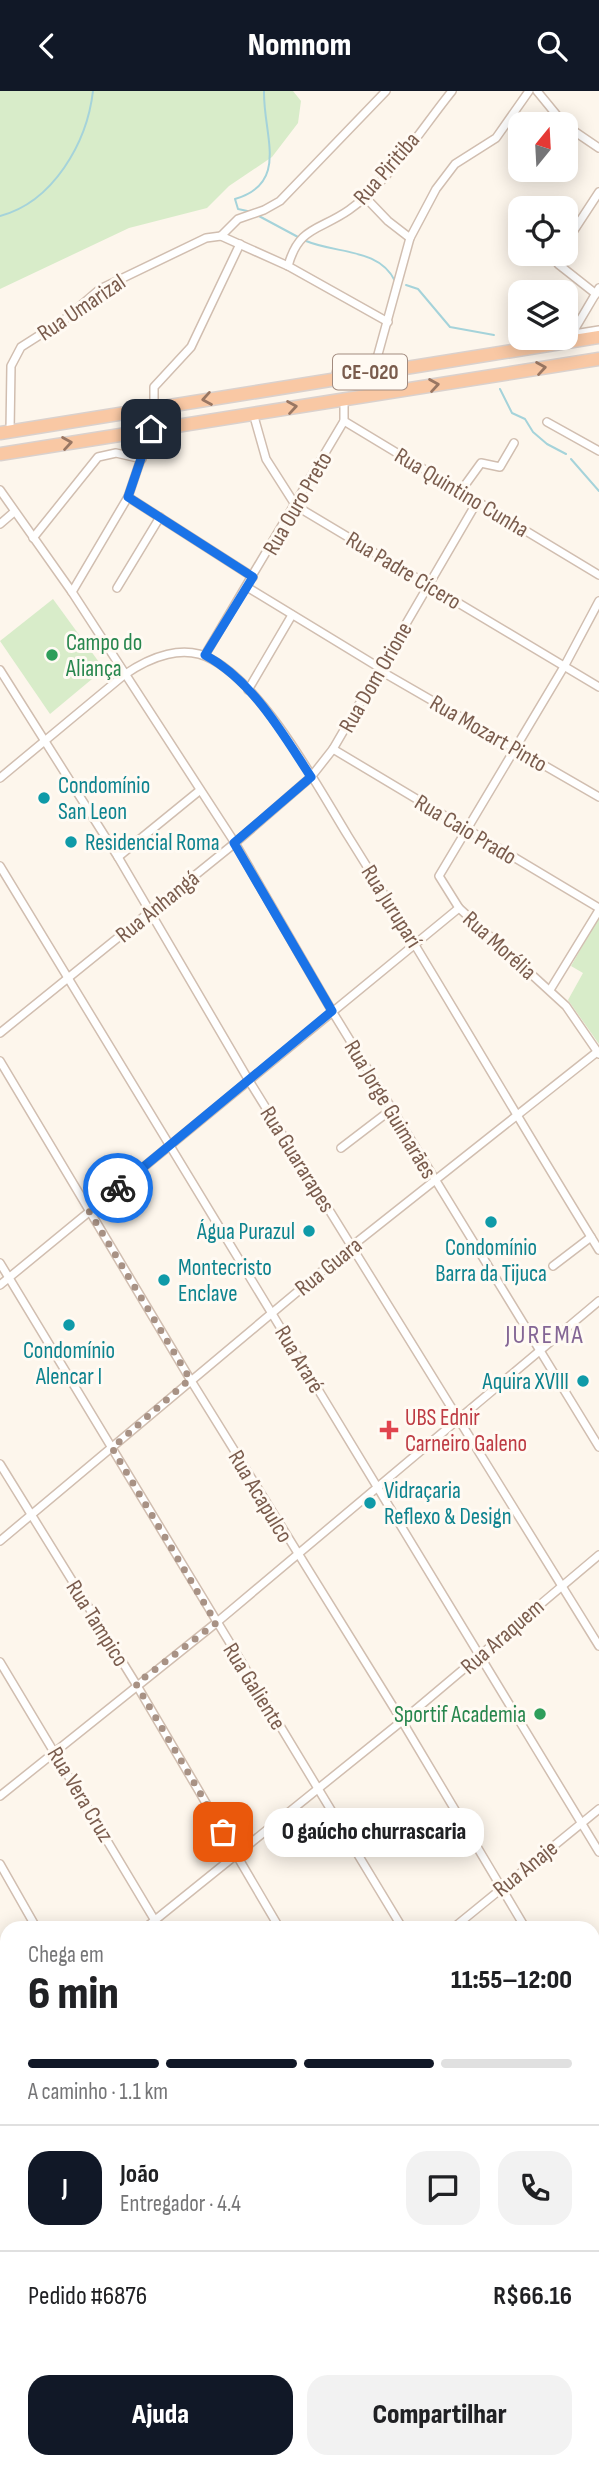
<!DOCTYPE html>
<html lang="pt">
<head>
<meta charset="utf-8">
<style>
  :root { --surface:#fff; --page:#f2f2f2; --text:#202124; --muted:#757577; --line:#e0e0e0; --accent:#111827 }
  body { margin:0; font-family:"Sofia Sans Condensed",sans-serif; background:var(--page); color:var(--text); height:100vh; display:flex; flex-direction:column; font-size:26px; white-space:nowrap }
  * { box-sizing:border-box; margin:0 }
  p { font-size:23px; color:var(--muted) }
  .icon { flex:none; width:38px; height:38px; fill:none; stroke:currentColor; stroke-width:2; stroke-linecap:round; stroke-linejoin:round }
  .map { position:relative; flex:1; overflow:hidden }
  .sheet { position:absolute; left:0px; top:1830px; width:600px; height:548px; display:flex; flex-direction:column; background:var(--surface); border-radius:21px 21px 0 0; box-shadow:0 4px 18px #0003 }
  .sheet>* { flex:none }
  .needle { width:46px; rotate:18deg }
  .controls { position:absolute; left:508px; top:21px; display:grid; gap:14px }
  .controls a { display:grid; place-items:center; width:70px; height:70px; border-radius:14px; background:var(--surface); box-shadow:0 4px 18px #0003; font-size:35px }
  .pin { position:absolute; display:grid; place-items:center; width:60px; height:60px; color:#fff; margin:-30px; border-radius:14px; box-shadow:0 4px 10px #0006 }
  .courier { position:absolute; display:grid; place-items:center; width:70px; height:70px; margin:-35px; border:5px solid #1a73e8; border-radius:50%; background:#fff; color:#222; box-shadow:0 2px 9px #0007 }
  .bubble { position:absolute; height:49px; border-radius:21px; background:var(--surface); box-shadow:0 4px 18px #0003; font-size:23px; font-weight:800; line-height:49px; text-align:center }
  .head em { font-style:normal; font-weight:800 }
  .head div { display:flex; flex-direction:column-reverse }
  .head { display:flex; align-items:center; justify-content:space-between; height:119px; padding:0 28px }
  h1 { font-size:46px; font-weight:800; line-height:52px }
  .bar { display:grid; grid-template-columns:repeat(4,1fr); gap:10px 7px; align-content:center; height:84px; padding:0 28px }
  .bar i { height:9px; border-radius:5px; background:var(--line) }
  .bar .selected { background:var(--accent) }
  .bar p { grid-column:span 4 }
  .line { display:flex; align-items:center; gap:18px; padding:0 28px; border-top:2px solid var(--line) }
  .line div { flex:1 }
  .round { display:grid; place-items:center; flex:none; width:74px; height:74px; border-radius:21px; background:var(--page) }
  .button { display:flex; gap:14px; margin-top:auto; padding:14px 28px }
  .button a { flex:1; height:80px; border-radius:21px; background:var(--accent); color:#fff; font-size:28px; font-weight:800; line-height:80px; text-align:center }
  .button a+a { background:var(--page); color:var(--text) }
  header { display:flex; justify-content:space-between; align-items:center; height:91px; padding:0 28px; background:var(--accent); color:#fff; font-size:32px; font-weight:800 }
  .map>svg:first-child { display:block }
  .green { fill:#d8ecc9 }
  .lines { fill:none; stroke-linecap:round; stroke-linejoin:round }
  .stream { stroke:#a5d3da; stroke-width:2 }
  .minor-casing { stroke:#d1beb0; stroke-width:10 }
  .primary-casing { stroke:#dad1cd; stroke-width:15 }
  .trunk-casing { stroke:#dad1cd; stroke-width:15 }
  .minor { stroke:#fff; stroke-width:7 }
  .primary { stroke:#fbd9a5; stroke-width:12 }
  .trunk { stroke:#f9c8a4; stroke-width:12 }
  .tram { stroke:#b9a8c9; stroke-width:2 }
  .rail { stroke:#b9a8c9; stroke-width:2; stroke-dasharray:10 7; stroke-linecap:butt }
  .oneway { stroke:#9a7763 }
  .done { stroke:#a89285; stroke-width:7; stroke-dasharray:0 12.6 }
  .route { stroke:#1a73e8; stroke-width:9 }
  .leisure-dot { fill:#2e9e5b; stroke:#fffaf3; stroke-width:2.5 }
  .culture-dot { fill:#0f9aa8; stroke:#fffaf3; stroke-width:2.5 }
  .health-dot { fill:#e0444e; stroke:#fffaf3; stroke-width:2.5 }
  .labels { text-anchor:middle; stroke-width:6; stroke-linejoin:round; paint-order:stroke }
  .shield { fill:#fffaf3; stroke:#a28b7f; stroke-width:2 }
  .shield-label { font-size:21px; font-weight:bold; fill:#7a5c4d }
  .street-label { font-size:23px; fill:#7a5c4d; stroke:#fffaf3 }
  .leisure-label { font-size:23px; fill:#27864d; stroke:#fffaf3; text-anchor:start }
  .culture-label { font-size:23px; fill:#0d838f; stroke:#fffaf3; text-anchor:start }
  .health-label { font-size:23px; fill:#be3a42; stroke:#fffaf3; text-anchor:start }
  .quarter-label { font-size:26px; letter-spacing:2px; fill:#846695; stroke:#fffaf3 }
</style>
</head>
<body>
<header><svg class="icon" aria-label="back" viewBox="0 0 24 24"><path d="M15 5l-7 7 7 7"/></svg>Nomnom<svg class="icon" aria-label="search" viewBox="0 0 24 24"><circle cx="10" cy="10" r="6"/><path d="M15 15l6 6"/></svg></header>
<div class="map">
<svg width="599" height="2378" viewBox="0 0 599 2378">
  <rect width="100%" height="100%" fill="#fdf6ec"/>
  <g class="green">
    <path d="M0,0h293l8,10 -3,22 -26,34 -43,29 -22,22 -78,20 -129,61z"/>
    <path d="M53,508l51,70 -54,45 -50,-73z"/>
    <path d="M599,826v127l-31,-44 15,-27 -12,-7z"/>
    <path d="M292,1724l15,26 -11,9 -16,-25z"/>
    <path d="M597,1972h2v185l-6,-10v-173z"/>
  </g>
  <g class="lines">
    <g class="stream">
      <path d="M252,121l-14,-3 -3,-10c55,-16 28,-64 29,-108"/>
      <path d="M257,124l41,22"/>
      <path d="M0,125c53,-14 87,-73 93,-125"/>
      <path d="M306,150c31,13 73,7 89,40"/>
      <path d="M406,194l12,4 32,38 44,8"/>
      <path d="M500,298l12,24 13,6 8,13 14,12 19,10"/>
      <path d="M571,368l28,32"/>
    </g>
    <g class="minor-casing">
      <g id="minor">
        <path d="M537,0l27,33"/>
        <path d="M565,34l34,23"/>
        <path d="M365,106l23,24 22,17"/>
        <path d="M221,145l67,30 100,56"/>
        <path d="M565,153l34,-52"/>
        <path d="M559,163l-1,10 38,30"/>
        <path d="M288,175c11,-40 31,-35 61,-56 39,-27 73,-82 103,-119"/>
        <path d="M574,243l25,-4"/>
        <path d="M573,250l3,-14 23,-39"/>
        <path d="M335,287l3,-13 39,-7 33,-120 26,-49 19,-25 41,-26 33,-47"/>
        <path d="M344,308v22l255,154"/>
        <path d="M154,317v-21l37,-40 49,-103"/>
        <path d="M253,322l13,46 30,47 303,181"/>
        <path d="M547,331l52,29"/>
        <path d="M10,340l1,-65 10,-19 44,-28 35,-30 106,-51 15,-2 17,-17 26,-9 16,-9 106,-110"/>
        <path d="M0,399l72,102 163,251 97,168 267,436"/>
        <path d="M460,401l21,-29 19,4 14,-24"/>
        <path d="M128,406l125,80"/>
        <path d="M0,433l14,-12"/>
        <path d="M33,447l65,-81 18,-4 26,6"/>
        <path d="M247,496l133,81"/>
        <path d="M117,497l43,-71"/>
        <path d="M72,501l56,-95 23,-68"/>
        <path d="M205,564l139,-234"/>
        <path d="M0,579l118,187 130,222 351,567"/>
        <path d="M379,579l220,127"/>
        <path d="M248,599l44,-75"/>
        <path d="M333,658l266,159"/>
        <path d="M0,687l124,-103c26,-18 60,-32 89,-15 53,30 103,124 135,176 86,137 166,277 251,414"/>
        <path d="M118,766l81,-66"/>
        <path d="M0,775l599,986"/>
        <path d="M550,899l49,-80"/>
        <path d="M0,942l235,-190 76,-66 22,-28 144,-247"/>
        <path d="M599,963l-33,-48 -107,-98 -20,-32 126,-211 34,-64"/>
        <path d="M0,970l190,318 212,342 124,208"/>
        <path d="M341,1057l51,-39"/>
        <path d="M0,1172l403,666"/>
        <path d="M553,1175l38,-29"/>
        <path d="M0,1194l459,-377"/>
        <path d="M0,1373l136,220 144,245"/>
        <path d="M0,1450l352,-295 245,-194"/>
        <path d="M0,1571l160,267"/>
        <path d="M0,1705l216,-173 383,-322"/>
        <path d="M0,1773l37,65"/>
        <path d="M144,1838l258,-208 197,-166"/>
        <path d="M452,1838l147,-120"/>
        <path d="M593,1952l6,10"/>
        <path d="M0,1955l7,-5"/>
        <path d="M0,1978l7,12"/>
        <path d="M593,2155l6,9"/>
        <path d="M0,2185l7,11"/>
        <path d="M0,2212l7,-6"/>
        <path d="M5,2319l2,-2"/>
        <path d="M593,2358l6,10"/>
        <path d="M114,2371l4,7"/>
        <path d="M234,2371l4,7"/>
        <path d="M355,2371l4,7"/>
        <path d="M477,2371l4,7"/>
        <path d="M30,2377l1,1"/>
      </g>
    </g>
    <g class="primary-casing">
      <g id="primary">
        <path d="M593,2191l6,-3"/>
        <path d="M286,2378l11,-7"/>
      </g>
    </g>
    <g class="trunk-casing">
      <g id="trunk">
        <path d="M0,342l599,-96"/>
        <path d="M0,363l599,-95"/>
      </g>
    </g>
    <use href="#minor" class="minor"/>
    <use href="#primary" class="primary"/>
    <use href="#trunk" class="trunk"/>
    <path class="tram" d="M0,2368l7,10"/>
    <path class="rail" d="M0,2358l7,10"/>
  </g>
  <defs><path id="oneway-chevron" d="M-2-3.5L2.5 0L-2 3.5" fill="none" stroke-width="1.6" stroke-linecap="round" stroke-linejoin="round" transform="scale(1.75)"/></defs>
  <g class="oneway">
    <use href="#oneway-chevron" transform="translate(541 277) rotate(-9)"/>
    <use href="#oneway-chevron" transform="translate(434 294) rotate(-9)"/>
    <use href="#oneway-chevron" transform="translate(207 308) rotate(170)"/>
    <use href="#oneway-chevron" transform="translate(292 316) rotate(-9)"/>
    <use href="#oneway-chevron" transform="translate(67 352) rotate(-9)"/>
  </g>
  <g class="lines">
    <path class="done" d="M118,1097l-29,23 101,168 -78,69 104,175 -80,61 87,148"/>
    <path class="route" d="M118,1097l214,-177 -98,-168 77,-66c-29,-44 -58,-96 -106,-122l48,-78 -125,-80 23,-68"/>
  </g>
  <g class="leisure-dot">
    <circle cx="52" cy="564" r="7"/>
    <circle cx="540" cy="1623" r="7"/>
  </g>
  <g class="culture-dot">
    <circle cx="44" cy="707" r="7"/>
    <circle cx="71" cy="751" r="7"/>
    <circle cx="491" cy="1131" r="7"/>
    <circle cx="309" cy="1140" r="7"/>
    <circle cx="164" cy="1189" r="7"/>
    <circle cx="69" cy="1234" r="7"/>
    <circle cx="583" cy="1290" r="7"/>
    <circle cx="370" cy="1412" r="7"/>
  </g>
  <path class="health-dot" d="M385.5 1328.5h7v7h7v7h-7v7h-7v-7h-7v-7h7z"/>
  <g class="labels">
    <rect class="shield" x="333" y="263.5" width="74" height="35" rx="5"/>
    <g class="shield-label">
      <text x="370" y="288">CE-020</text>
    </g>
    <g class="street-label">
      <text transform="translate(386 77) rotate(-49)" y="8">Rua Piritiba</text>
      <text transform="translate(81 216) rotate(-34)" y="8">Rua Umarizal</text>
      <text transform="translate(462 401) rotate(31)" y="8">Rua Quintino Cunha</text>
      <text transform="translate(297 412) rotate(-60)" y="8">Rua Ouro Preto</text>
      <text transform="translate(404 479) rotate(31)" y="8">Rua Padre Cícero</text>
      <text transform="translate(375 586) rotate(-60)" y="8">Rua Dom Orione</text>
      <text transform="translate(489 642) rotate(30)" y="8">Rua Mozart Pinto</text>
      <text transform="translate(466 738) rotate(31)" y="8">Rua Caio Prado</text>
      <text transform="translate(157 815) rotate(-39)" y="8">Rua Anhangá</text>
      <text transform="translate(392 815) rotate(58)" y="8">Rua Juruparí</text>
      <text transform="translate(500 854) rotate(42)" y="8">Rua Morélia</text>
      <text transform="translate(391 1018) rotate(59)" y="8">Rua Jorge Guimarães</text>
      <text transform="translate(298 1068) rotate(58)" y="8">Rua Guararapes</text>
      <text transform="translate(328 1175) rotate(-39)" y="8">Rua Guara</text>
      <text transform="translate(300 1268) rotate(59)" y="8">Rua Araré</text>
      <text transform="translate(261 1405) rotate(59)" y="8">Rua Acapulco</text>
      <text transform="translate(98 1532) rotate(58)" y="8">Rua Tampico</text>
      <text transform="translate(502 1545) rotate(-41)" y="8">Rua Araquem</text>
      <text transform="translate(255 1595) rotate(58)" y="8">Rua Galiente</text>
      <text transform="translate(81 1703) rotate(59)" y="8">Rua Vera Cruz</text>
      <text transform="translate(525 1777) rotate(-39)" y="8">Rua Anaje</text>
    </g>
    <g class="leisure-label">
      <text x="66" y="559">Campo do<tspan x="66" dy="26">Aliança</tspan></text>
      <text x="526" y="1631" text-anchor="end">Sportif Academia</text>
    </g>
    <g class="culture-label">
      <text x="58" y="702">Condomínio<tspan x="58" dy="26">San Leon</tspan></text>
      <text x="85" y="759">Residencial Roma</text>
      <text x="295" y="1148" text-anchor="end">Água Purazul</text>
      <text x="491" y="1164" text-anchor="middle">Condomínio<tspan x="491" dy="26">Barra da Tijuca</tspan></text>
      <text x="178" y="1184">Montecristo<tspan x="178" dy="26">Enclave</tspan></text>
      <text x="69" y="1267" text-anchor="middle">Condomínio<tspan x="69" dy="26">Alencar I</tspan></text>
      <text x="569" y="1298" text-anchor="end">Aquira XVIII</text>
      <text x="384" y="1407">Vidraçaria<tspan x="384" dy="26">Reflexo &amp; Design</tspan></text>
    </g>
    <g class="health-label">
      <text x="405" y="1334">UBS Ednir<tspan x="405" dy="26">Carneiro Galeno</tspan></text>
    </g>
    <g class="quarter-label">
      <text x="545" y="1252">JUREMA</text>
    </g>
  </g>
</svg>
<div class="controls">
<a><svg class="needle" viewBox="-14 -14 28 28"><path d="M0-13l5 13h-10z" fill="#e53935"/><path d="M0 13l5-13h-10z" fill="#757577"/></svg></a>
<a><svg class="icon" aria-label="locate" viewBox="0 0 24 24"><circle cx="12" cy="12" r="6"/><path d="M12 2v4M12 18v4M2 12h4M18 12h4"/></svg></a>
<a><svg class="icon" aria-label="layers" viewBox="0 0 24 24"><path d="M12 4l9 5-9 5-9-5zM3 14l9 5 9-5"/></svg></a>
</div>
<div class="pin" style="left:223px;top:1741px;background:#ea580c"><svg class="icon" aria-label="bag" viewBox="0 0 24 24"><path d="M5 8h14l-1 12H6zM9 8a3 3 0 0 1 6 0"/></svg></div>
<div class="pin" style="left:151px;top:338px;background:#1f2937"><svg class="icon" aria-label="home" viewBox="0 0 24 24"><path d="M3 11l9-7 9 7M6 9v11h12V9"/></svg></div>
<div class="courier" style="left:118px;top:1097px"><svg class="icon" aria-label="bike" viewBox="0 0 24 24"><circle cx="6" cy="16" r="4"/><circle cx="18" cy="16" r="4"/><path d="M6 16l4-8h5l3 8M10 8l3 8H6M13 5h3"/></svg></div>
<div class="bubble" style="left:264px;top:1717px;width:220px">O gaúcho churrascaria</div>
<section class="sheet">
<div class="head"><div><h1>6 min</h1><p>Chega em</p></div><em>11:55–12:00</em></div>
<div class="bar"><i class="selected"></i><i class="selected"></i><i class="selected"></i><i></i><p>A caminho · 1.1 km</p></div>
<div class="line" style="height:126px"><b class="round" style="background:var(--accent);color:#fff">J</b><div><b>João</b><p>Entregador · 4.4</p></div><a class="round"><svg class="icon" aria-label="chat" viewBox="0 0 24 24"><path d="M4 5h16v11H9l-5 4z"/></svg></a><a class="round"><svg class="icon" aria-label="phone" viewBox="0 0 24 24"><path d="M5 4h4l2 5-3 2q2 4 5 5l2-3 5 2v4C11 20 4 13 5 4z"/></svg></a></div>
<div class="line" style="height:91px"><div>Pedido #6876</div><b>R$66.16</b></div>
<div class="button"><a>Ajuda</a><a>Compartilhar</a></div>
</section>
</div>
</body>
</html>
